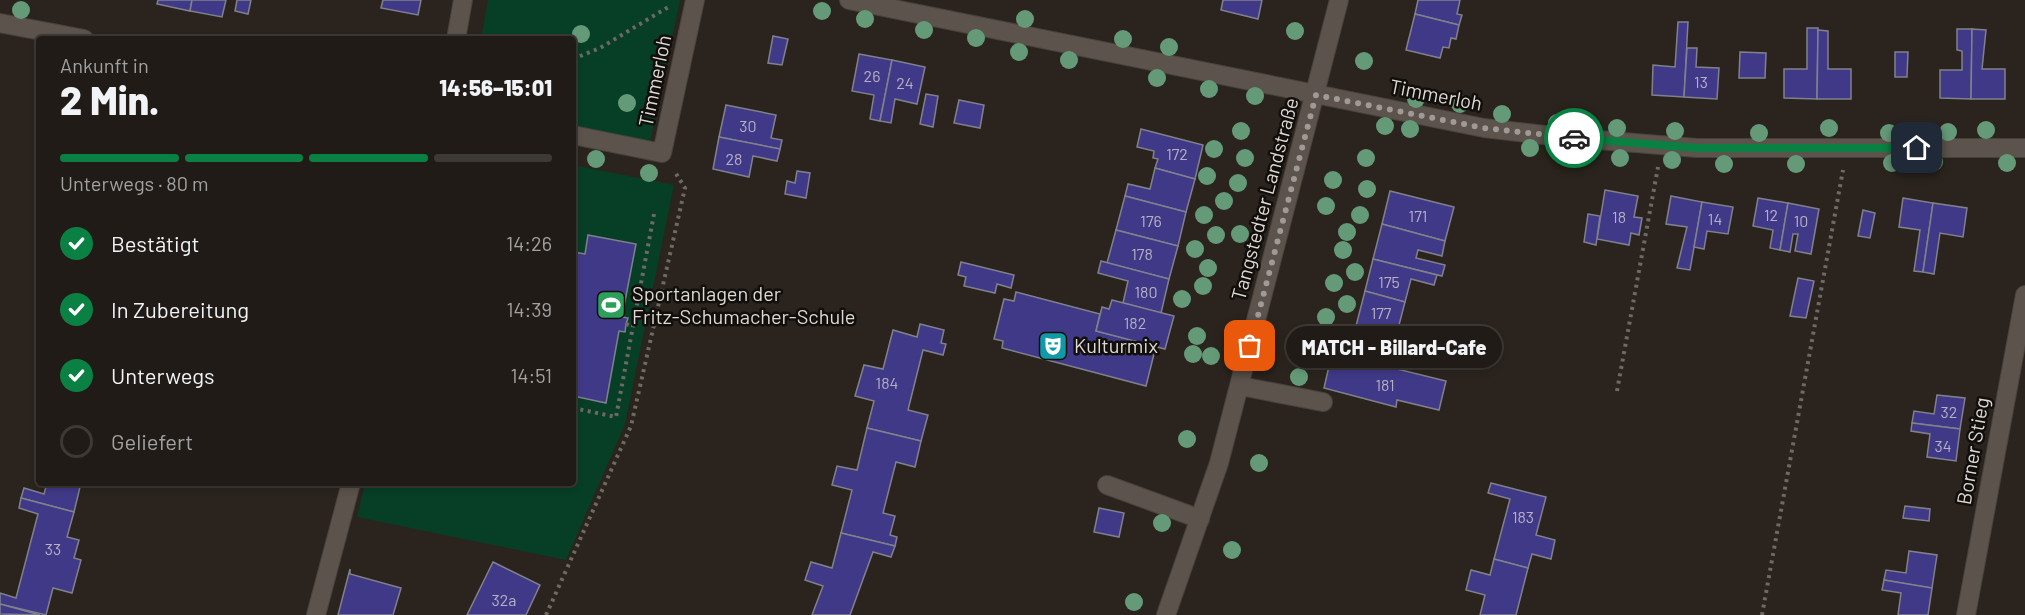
<!DOCTYPE html>
<html lang="de">
<head>
<meta charset="utf-8">
<style>
  :root { --surface:#201b16; --page:#2d2823; --text:#f1f3f6; --muted:#a2a1a1; --line:#3d3935; --accent:#0b8043 }
  body { margin:0; font-family:Barlow,sans-serif; background:var(--page); color:var(--text); height:100vh; display:flex; flex-direction:column; font-size:22px; white-space:nowrap }
  * { box-sizing:border-box; margin:0 }
  p { font-size:20px; color:var(--muted) }
  .icon { flex:none; width:33px; height:33px; fill:none; stroke:currentColor; stroke-width:2; stroke-linecap:round; stroke-linejoin:round }
  .map { position:relative; flex:1; overflow:hidden }
  .sheet { position:absolute; left:36px; top:36px; width:540px; height:450px; display:flex; flex-direction:column; background:var(--surface); border-radius:6px; box-shadow:0 3px 9px #0003,0 0 0 2px var(--line) }
  .sheet>* { flex:none }
  .pin { position:absolute; display:grid; place-items:center; width:51px; height:51px; color:#fff; margin:-26px; border-radius:12px; box-shadow:0 3px 9px #0006 }
  .courier { position:absolute; display:grid; place-items:center; width:60px; height:60px; margin:-30px; border:4px solid #0b8043; border-radius:50%; background:#fff; color:#222; box-shadow:0 2px 8px #0007 }
  .bubble { position:absolute; height:42px; border-radius:21px; background:var(--surface); box-shadow:0 3px 9px #0003,0 0 0 2px var(--line); font-size:20px; font-weight:800; line-height:42px; text-align:center }
  .head em { font-style:normal; font-weight:800 }
  .head div { display:flex; flex-direction:column-reverse }
  .head { display:flex; align-items:center; justify-content:space-between; height:102px; padding:0 24px }
  h1 { font-size:39px; font-weight:800; line-height:45px }
  .bar { display:grid; grid-template-columns:repeat(4,1fr); gap:9px 6px; align-content:center; height:72px; padding:0 24px }
  .bar i { height:8px; border-radius:4px; background:var(--line) }
  .bar .selected { background:var(--accent) }
  .bar p { grid-column:span 4 }
  ol { padding:0 24px; list-style:none }
  li { display:flex; align-items:center; gap:18px; height:66px }
  li p { margin-inline-start:auto }
  li .icon { padding:6px; border-radius:50%; background:var(--accent); color:#fff; stroke-width:4 }
  li:last-child { color:var(--muted) }
  li i { width:33px; height:33px; border:3px solid var(--line); border-radius:50% }
  .map>svg:first-child { display:block }
  .green { fill:#073e26 }
  .building { fill:#403987; stroke:#80818b; stroke-width:1.5 }
  .lines { fill:none; stroke-linecap:round; stroke-linejoin:round }
  .minor-casing { stroke:#48423d; stroke-width:20 }
  .path { stroke:#6f6964; stroke-width:4; stroke-dasharray:3 4.5; stroke-linecap:butt }
  .minor { stroke:#5b534c; stroke-width:18 }
  .tree { fill:#659a79 }
  .done { stroke:#9f9a95; stroke-width:6; stroke-dasharray:0 10.8 }
  .route { stroke:#0b8043; stroke-width:8 }
  .labels { text-anchor:middle; stroke-width:5; stroke-linejoin:round; paint-order:stroke }
  .number-label { font-size:16px; fill:#b6b1c2 }
  .street-label { font-size:20px; fill:#ded9d5; stroke:#110e0b }
  .poi-label { font-size:20px; fill:#ded9d5; stroke:#110e0b; text-anchor:start }
</style>
</head>
<body>
<div class="map">
<svg width="2025" height="615" viewBox="0 0 2025 615">
  <rect width="100%" height="100%" fill="#2b241e"/>
  <g class="green">
    <path d="M488,0h192l-30,142 -77,-15v-88h-92z"/>
    <path d="M573,165l101,20 -49,239 -59,136 -209,-43 8,-34h208z"/>
  </g>
  <g class="building">
    <path d="M158,0h34l-2,11 -33,-7z"/>
    <path d="M192,0h34l-4,17 -32,-6z"/>
    <path d="M237,0h14l-3,14 -13,-3z"/>
    <path d="M383,0h38l-3,15 -37,-7z"/>
    <path d="M1223,0h39l-4,19 -37,-9z"/>
    <path d="M1418,0h42l-3,14 5,1 -3,10 -44,-11z"/>
    <path d="M1415,14l44,11 -3,14 -5,-1 -2,10 -6,-1 -3,11 -34,-8z"/>
    <path d="M1678,22h10l-4,75 -32,-2 1,-30 22,2z"/>
    <path d="M1807,28h11l-1,71 -33,-1v-29h23z"/>
    <path d="M1957,29h15l-1,70 -31,-1v-28h22v-19l-5,-1z"/>
    <path d="M1972,29l14,1 -4,39h23v30h-34z"/>
    <path d="M1818,30l10,1v38h23v30h-34z"/>
    <path d="M773,36l15,3 -6,26 -14,-2z"/>
    <path d="M1687,48h10l-1,19 23,1 -2,31 -33,-2z"/>
    <path d="M1740,52l26,1 -1,25h-26z"/>
    <path d="M1895,52h13l-1,25h-12z"/>
    <path d="M859,54l33,6 -12,61 -10,-2 4,-24 -22,-4z"/>
    <path d="M892,60l33,7 -8,37 -22,-5 -4,24 -11,-2z"/>
    <path d="M926,94l12,2 -5,31 -13,-3z"/>
    <path d="M959,100l25,5 -4,23 -26,-5z"/>
    <path d="M726,105l50,10 -5,23 11,2 -2,9 -61,-12z"/>
    <path d="M1141,129l62,16 -8,34 -40,-11 3,-9 -5,-1 1,-7 -17,-4z"/>
    <path d="M719,137l61,12 -3,12 -24,-5 -4,21 -36,-8z"/>
    <path d="M1155,168l40,11 -9,33 -61,-16 3,-12 22,5z"/>
    <path d="M797,171l13,2 -4,25 -21,-4 2,-13 8,2z"/>
    <path d="M1605,190l33,6 -4,21 8,1 -3,17 -8,-2 -2,12 -32,-6z"/>
    <path d="M1390,191l64,16 -9,34 -63,-17z"/>
    <path d="M1125,196l61,16 -8,34 -62,-16z"/>
    <path d="M1671,196l31,6 -12,68 -13,-2 10,-41 -21,-3z"/>
    <path d="M1758,198l30,5 -8,47 -10,-2 3,-18 -20,-4z"/>
    <path d="M1903,198l30,5 -10,69 -9,-1 6,-41 -21,-3z"/>
    <path d="M1702,202l31,5 -5,27 -21,-3 -3,18 -10,-2z"/>
    <path d="M1788,203l31,6 -8,45 -16,-3 3,-17h-5l-3,18 -10,-2z"/>
    <path d="M1933,203l34,5 -4,29 -23,-4 -6,41 -11,-2z"/>
    <path d="M1863,210l12,3 -5,25 -12,-2z"/>
    <path d="M1588,214l12,2 -4,29 -12,-3z"/>
    <path d="M1382,224l63,17 -3,15 -24,-6 -2,8 29,7 -3,11 -69,-17z"/>
    <path d="M1116,230l62,16 -9,33 -62,-16z"/>
    <path d="M588,235l48,9 -14,73 6,1 -2,6 -1,8 -6,-1 -13,72 -33,-7v-144l12,2z"/>
    <path d="M1373,259l64,16 -3,10 -23,-6 -6,23 -40,-11z"/>
    <path d="M1101,261l68,18 -8,34 -38,-10 5,-22 -30,-8z"/>
    <path d="M961,262l53,13 -3,13 -14,-4 -2,9 -31,-7 2,-9 -8,-2z"/>
    <path d="M1798,278l16,3 -8,37 -16,-2z"/>
    <path d="M1365,291l40,11 -6,23 24,6 -3,11 -64,-16z"/>
    <path d="M1016,292l84,22 -4,17 60,15 -10,40 -144,-38 1,-7 -9,-2 10,-40 10,2z"/>
    <path d="M1112,300l62,16 -9,33 -69,-18 6,-24 7,2z"/>
    <path d="M920,324l24,6 -3,13 5,1 -3,11 -20,-5 -15,60 20,5 -7,26 -54,-13 7,-27 -19,-5 9,-31 19,4 10,-39 24,7z"/>
    <path d="M1356,326l64,16 -3,12 -25,-6 -4,19 -40,-10z"/>
    <path d="M1332,353l114,28 -7,29 -42,-10 -1,7 -72,-19z"/>
    <path d="M1937,395l28,3 -5,31 -48,-6 2,-12 20,3z"/>
    <path d="M1912,423l48,6 -4,32 -29,-4 3,-23 -19,-3z"/>
    <path d="M867,428l54,13 -6,26 -19,-5 -13,51 12,3 -5,19 7,2 -2,9 -54,-13 11,-43 -20,-5 5,-19 20,4z"/>
    <path d="M47,483h34l-7,29 -53,-14 3,-10 20,6z"/>
    <path d="M1491,483l55,14 -10,38 19,5 -4,19 -19,-5 -4,14 -34,-9 16,-60 -22,-6z"/>
    <path d="M21,498l53,14 -7,25 12,3 -5,18 7,2 -9,33 -19,-5 -7,27 -46,-11v-11l16,5 22,-84 -19,-6z"/>
    <path d="M1905,506l25,3 -1,12 -26,-3z"/>
    <path d="M1099,508l25,5 -5,24 -25,-5z"/>
    <path d="M841,533l54,13 -4,11 -18,-5 -23,63h-38l11,-29 -18,-6 6,-18 21,6z"/>
    <path d="M1909,551l28,4 -5,33 -48,-8 2,-10 20,3z"/>
    <path d="M1494,559l34,9 -12,47h-36l5,-20 -19,-5 5,-20 19,5z"/>
    <path d="M493,562l47,23 -14,30h-59z"/>
    <path d="M350,569v5l51,14 -8,27h-55z"/>
    <path d="M1884,580l48,8 -4,27h-30l3,-22 -19,-3z"/>
    <path d="M0,604l40,11 -40,-1z"/>
  </g>
  <g class="lines">
    <g class="minor-casing">
      <g id="minor">
        <path d="M849,0l635,128 77,9 136,11h328"/>
        <path d="M0,23l84,16"/>
        <path d="M456,39l7,-39"/>
        <path d="M573,135l89,18 33,-153"/>
        <path d="M1240,386l83,16"/>
        <path d="M1107,485l93,34"/>
        <path d="M316,615l35,-132"/>
        <path d="M1166,615l53,-152 120,-463"/>
        <path d="M1966,615l59,-320"/>
      </g>
    </g>
    <g class="path">
      <path d="M573,59l27,-11 70,-42"/>
      <path d="M626,324l7,2"/>
      <path d="M1617,391l41,-224"/>
      <path d="M573,408l43,9 38,-203"/>
      <path d="M546,615l85,-189 54,-238 -10,-16"/>
      <path d="M1762,615l81,-445"/>
    </g>
    <use href="#minor" class="minor"/>
  </g>
  <g class="tree">
    <circle cx="21" cy="10" r="9"/>
    <circle cx="822" cy="11" r="9"/>
    <circle cx="865" cy="19" r="9"/>
    <circle cx="1025" cy="19" r="9"/>
    <circle cx="924" cy="30" r="9"/>
    <circle cx="1295" cy="31" r="9"/>
    <circle cx="581" cy="34" r="9"/>
    <circle cx="976" cy="38" r="9"/>
    <circle cx="1123" cy="39" r="9"/>
    <circle cx="1169" cy="47" r="9"/>
    <circle cx="1019" cy="52" r="9"/>
    <circle cx="1069" cy="60" r="9"/>
    <circle cx="1364" cy="61" r="9"/>
    <circle cx="1157" cy="78" r="9"/>
    <circle cx="1209" cy="89" r="9"/>
    <circle cx="1255" cy="96" r="9"/>
    <circle cx="1416" cy="99" r="9"/>
    <circle cx="627" cy="103" r="9"/>
    <circle cx="1460" cy="104" r="9"/>
    <circle cx="1502" cy="114" r="9"/>
    <circle cx="1557" cy="123" r="9"/>
    <circle cx="1385" cy="126" r="9"/>
    <circle cx="1617" cy="128" r="9"/>
    <circle cx="1829" cy="128" r="9"/>
    <circle cx="1410" cy="129" r="9"/>
    <circle cx="1986" cy="130" r="9"/>
    <circle cx="1241" cy="131" r="9"/>
    <circle cx="1675" cy="131" r="9"/>
    <circle cx="1948" cy="132" r="9"/>
    <circle cx="1759" cy="133" r="9"/>
    <circle cx="1889" cy="133" r="9"/>
    <circle cx="1530" cy="148" r="9"/>
    <circle cx="1214" cy="149" r="9"/>
    <circle cx="1572" cy="155" r="9"/>
    <circle cx="1245" cy="158" r="9"/>
    <circle cx="1366" cy="158" r="9"/>
    <circle cx="1620" cy="158" r="9"/>
    <circle cx="596" cy="159" r="9"/>
    <circle cx="1672" cy="160" r="9"/>
    <circle cx="1934" cy="162" r="9"/>
    <circle cx="1892" cy="163" r="9"/>
    <circle cx="2007" cy="163" r="9"/>
    <circle cx="1724" cy="164" r="9"/>
    <circle cx="1796" cy="164" r="9"/>
    <circle cx="649" cy="173" r="9"/>
    <circle cx="1207" cy="176" r="9"/>
    <circle cx="1333" cy="180" r="9"/>
    <circle cx="1238" cy="183" r="9"/>
    <circle cx="1367" cy="189" r="9"/>
    <circle cx="1224" cy="201" r="9"/>
    <circle cx="1326" cy="206" r="9"/>
    <circle cx="1204" cy="215" r="9"/>
    <circle cx="1360" cy="215" r="9"/>
    <circle cx="1347" cy="232" r="9"/>
    <circle cx="1240" cy="234" r="9"/>
    <circle cx="1216" cy="235" r="9"/>
    <circle cx="1195" cy="249" r="9"/>
    <circle cx="1343" cy="250" r="9"/>
    <circle cx="1208" cy="268" r="9"/>
    <circle cx="1355" cy="272" r="9"/>
    <circle cx="1334" cy="283" r="9"/>
    <circle cx="1203" cy="286" r="9"/>
    <circle cx="1182" cy="299" r="9"/>
    <circle cx="1347" cy="304" r="9"/>
    <circle cx="1326" cy="317" r="9"/>
    <circle cx="1197" cy="336" r="9"/>
    <circle cx="1338" cy="338" r="9"/>
    <circle cx="1304" cy="351" r="9"/>
    <circle cx="1193" cy="354" r="9"/>
    <circle cx="1211" cy="356" r="9"/>
    <circle cx="1299" cy="377" r="9"/>
    <circle cx="1187" cy="439" r="9"/>
    <circle cx="1259" cy="463" r="9"/>
    <circle cx="1162" cy="523" r="9"/>
    <circle cx="1232" cy="550" r="9"/>
    <circle cx="1134" cy="602" r="9"/>
  </g>
  <g class="lines">
    <path class="done" d="M1250,346l66,-251 168,33 90,10"/>
    <path class="route" d="M1574,138l123,10h220"/>
  </g>
  <defs>
    <g id="stadium-square" transform="scale(1.5)"><rect x="-9" y="-9" width="18" height="18" rx="4" fill="#2e9e5b" stroke="#110e0b"/><path d="M0-5a6.5 5 0 1 0 0 10a6.5 5 0 1 0 0-10ZM-3.5-1.8h7v3.6h-7Z" fill="#fff"/></g>
    <g id="theatre-square" transform="scale(1.5)"><rect x="-9" y="-9" width="18" height="18" rx="4" fill="#0f9aa8" stroke="#110e0b"/><path d="M-5-5.5Q0-4 5-5.5V0Q5 5 0 6Q-5 5-5 0ZM-3.3-2.5H-1v1.5H-3.3ZM1-2.5H3.3v1.5H1ZM-2.8 1Q0 5.5 2.8 1Z" fill="#fff"/></g>
  </defs>
  <g fill-rule="evenodd">
    <use href="#stadium-square" x="611" y="305"/>
    <use href="#theatre-square" x="1053" y="346"/>
  </g>
  <g class="labels">
    <g class="number-label">
      <text x="872" y="82">26</text>
      <text x="1701" y="88">13</text>
      <text x="905" y="89">24</text>
      <text x="748" y="132">30</text>
      <text x="1177" y="160">172</text>
      <text x="734" y="165">28</text>
      <text x="1771" y="221">12</text>
      <text x="1418" y="222">171</text>
      <text x="1619" y="223">18</text>
      <text x="1715" y="225">14</text>
      <text x="1151" y="227">176</text>
      <text x="1801" y="227">10</text>
      <text x="1142" y="260">178</text>
      <text x="1389" y="288">175</text>
      <text x="1146" y="298">180</text>
      <text x="1381" y="319">177</text>
      <text x="1135" y="329">182</text>
      <text x="887" y="389">184</text>
      <text x="1385" y="391">181</text>
      <text x="1949" y="418">32</text>
      <text x="1943" y="452">34</text>
      <text x="1523" y="523">183</text>
      <text x="53" y="555">33</text>
      <text x="504" y="606">32a</text>
    </g>
    <g class="street-label">
      <text transform="translate(655 81) rotate(-78)" y="7">Timmerloh</text>
      <text transform="translate(1436 95) rotate(11)" y="7">Timmerloh</text>
      <text transform="translate(1265 199) rotate(-75)" y="7">Tangstedter Landstraße</text>
      <text transform="translate(1973 451) rotate(-80)" y="7">Borner Stieg</text>
    </g>
    <g class="poi-label">
      <text x="632" y="301">Sportanlagen der<tspan x="632" dy="23">Fritz-Schumacher-Schule</tspan></text>
      <text x="1074" y="353">Kulturmix</text>
    </g>
  </g>
</svg>
<div class="pin" style="left:1250px;top:346px;background:#ea580c"><svg class="icon" aria-label="bag" viewBox="0 0 24 24"><path d="M5 8h14l-1 12H6zM9 8a3 3 0 0 1 6 0"/></svg></div>
<div class="pin" style="left:1917px;top:148px;background:#1f2937"><svg class="icon" aria-label="home" viewBox="0 0 24 24"><path d="M3 11l9-7 9 7M6 9v11h12V9"/></svg></div>
<div class="courier" style="left:1574px;top:138px"><svg class="icon" aria-label="car" viewBox="0 0 24 24"><path d="M5 17H2v-5l4-1 3-4h7l3 4 3 1v5h-3M9 17h6M6 11h13"/><circle cx="7" cy="17" r="2"/><circle cx="17" cy="17" r="2"/></svg></div>
<div class="bubble" style="left:1286px;top:326px;width:216px">MATCH - Billard-Cafe</div>
<section class="sheet">
<div class="head"><div><h1>2 Min.</h1><p>Ankunft in</p></div><em>14:56–15:01</em></div>
<div class="bar"><i class="selected"></i><i class="selected"></i><i class="selected"></i><i></i><p>Unterwegs · 80 m</p></div>
<ol>
<li><svg class="icon" aria-label="check" viewBox="0 0 24 24"><path d="M5 12l5 5 9-10"/></svg>Bestätigt<p>14:26</p></li>
<li><svg class="icon" aria-label="check" viewBox="0 0 24 24"><path d="M5 12l5 5 9-10"/></svg>In Zubereitung<p>14:39</p></li>
<li><svg class="icon" aria-label="check" viewBox="0 0 24 24"><path d="M5 12l5 5 9-10"/></svg>Unterwegs<p>14:51</p></li>
<li><i></i>Geliefert</li>
</ol>
</section>
</div>
</body>
</html>
